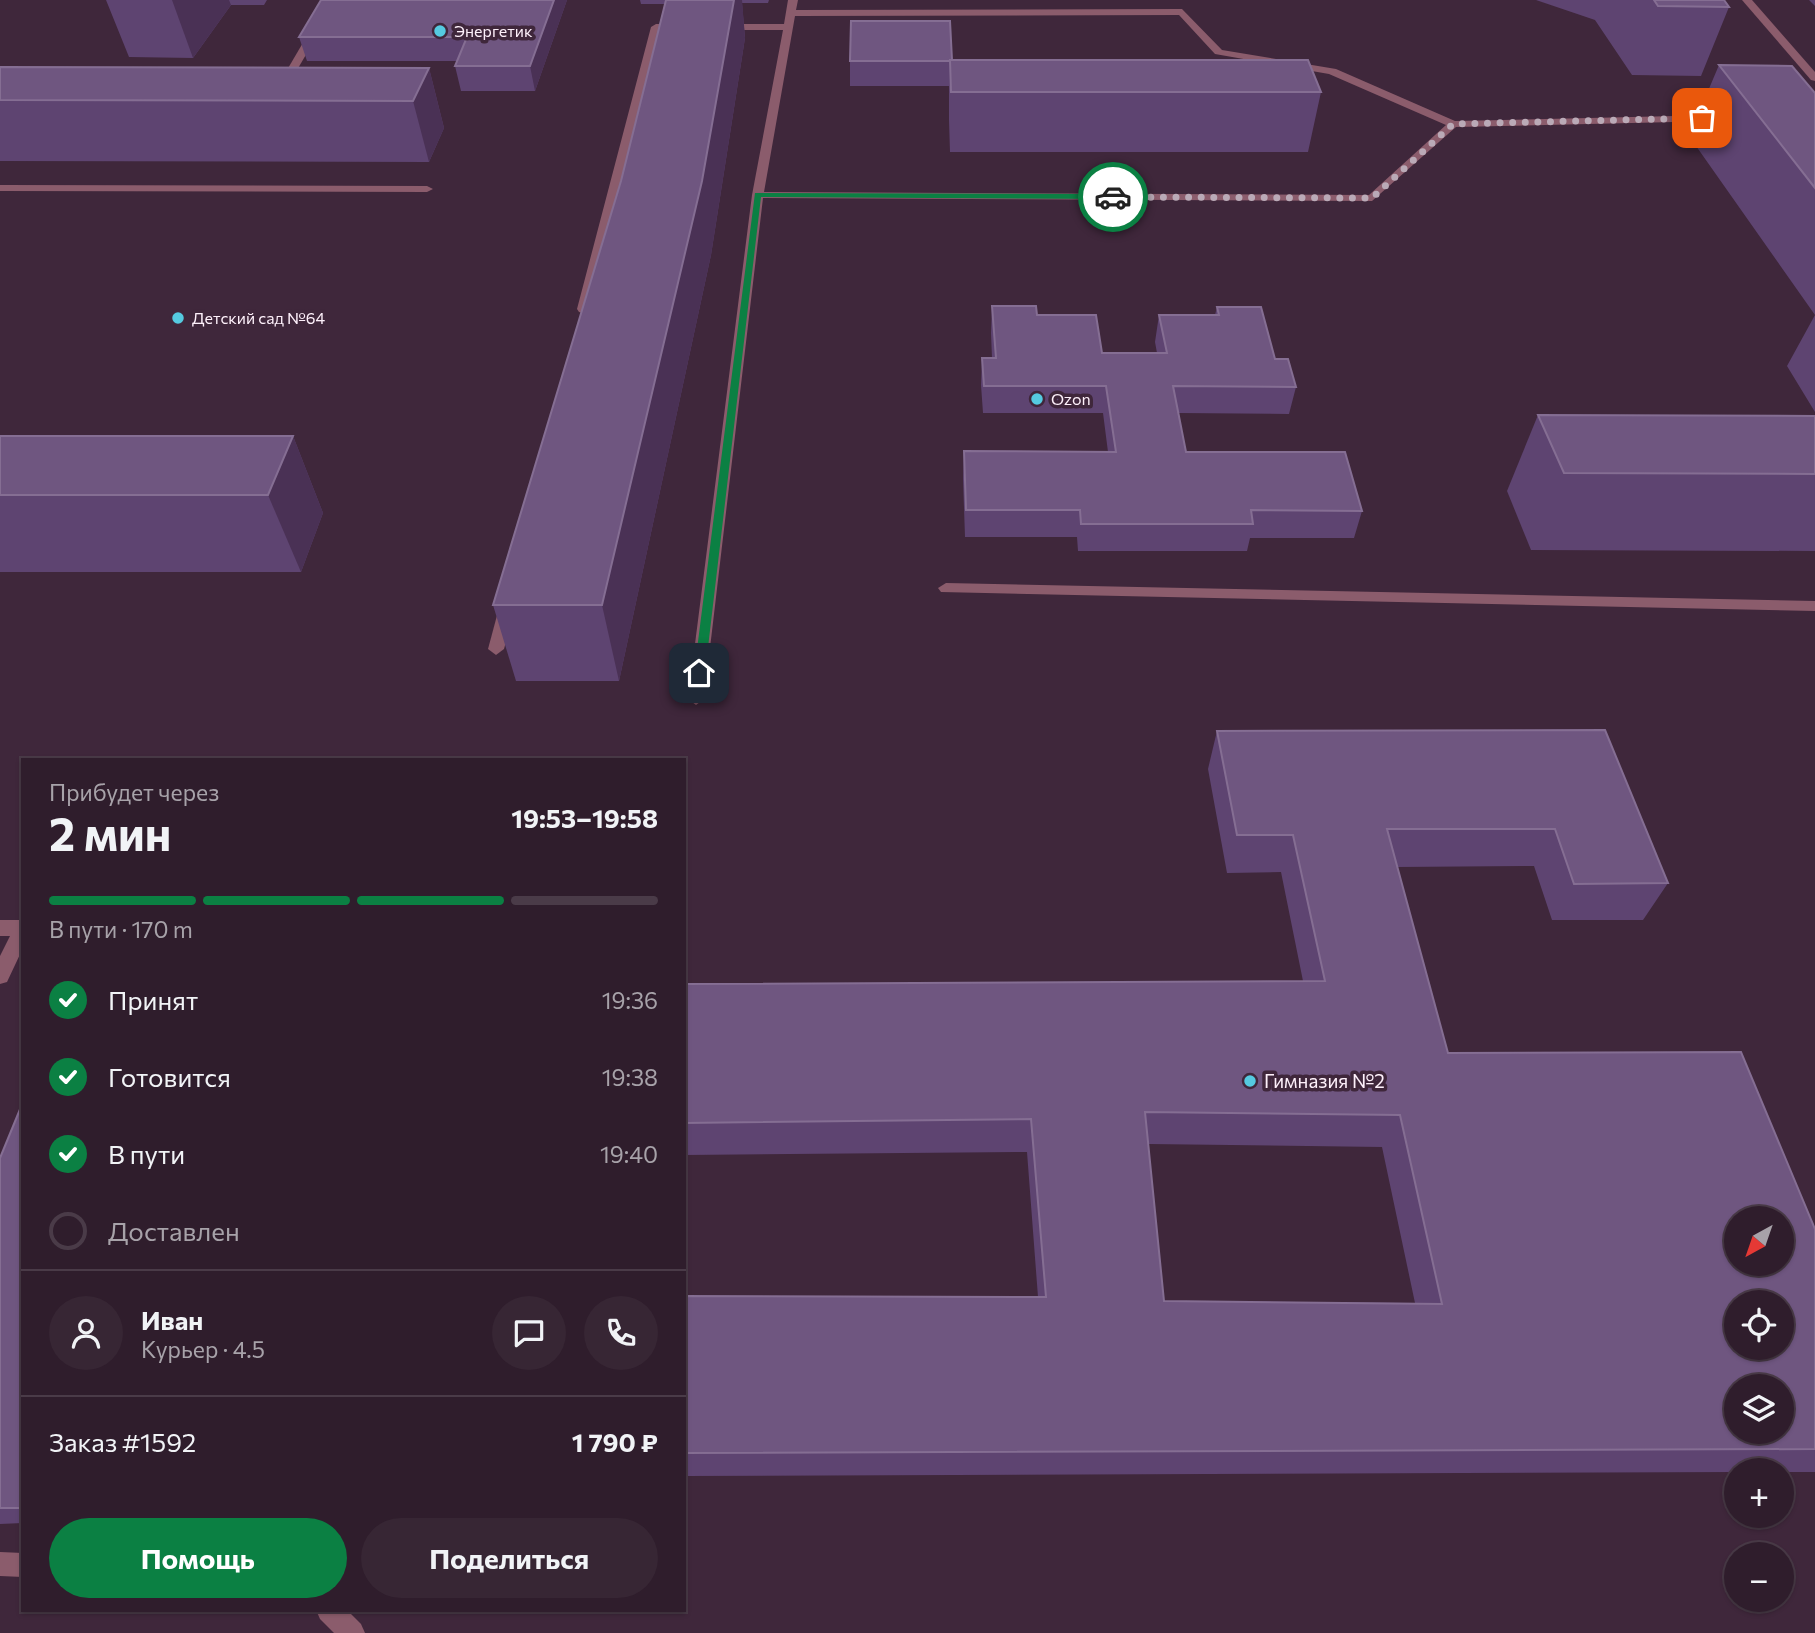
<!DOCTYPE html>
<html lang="ru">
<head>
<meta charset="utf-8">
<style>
  :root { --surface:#2f1d2c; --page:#372634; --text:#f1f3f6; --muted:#a7a2a9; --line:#4a3b48; --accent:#0b8043 }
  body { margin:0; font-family:Commissioner,sans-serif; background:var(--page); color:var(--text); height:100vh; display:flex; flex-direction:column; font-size:26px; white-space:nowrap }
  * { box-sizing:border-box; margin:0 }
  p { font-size:23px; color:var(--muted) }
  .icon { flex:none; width:38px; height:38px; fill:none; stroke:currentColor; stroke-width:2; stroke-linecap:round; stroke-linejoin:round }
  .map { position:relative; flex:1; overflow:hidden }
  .sheet { position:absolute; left:21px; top:758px; width:665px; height:854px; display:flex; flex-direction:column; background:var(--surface); border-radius:0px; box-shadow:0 2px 5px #0004,0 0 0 2px var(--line) }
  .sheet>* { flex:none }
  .needle { width:46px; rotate:220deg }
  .tools { position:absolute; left:1724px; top:1206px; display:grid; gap:14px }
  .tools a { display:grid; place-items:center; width:70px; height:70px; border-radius:50%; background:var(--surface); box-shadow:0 2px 5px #0004,0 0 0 2px var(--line); font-size:35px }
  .pin { position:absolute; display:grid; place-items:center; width:60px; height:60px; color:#fff; margin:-30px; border-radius:14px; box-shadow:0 4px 10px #0006 }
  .courier { position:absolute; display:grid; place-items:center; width:70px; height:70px; margin:-35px; border:5px solid #0b8043; border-radius:50%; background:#fff; color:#222; box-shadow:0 2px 9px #0007 }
  .overview em { font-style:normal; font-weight:700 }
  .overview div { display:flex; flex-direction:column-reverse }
  .overview { display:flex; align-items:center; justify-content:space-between; height:119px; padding:0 28px }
  h1 { font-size:46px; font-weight:700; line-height:52px }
  .bar { display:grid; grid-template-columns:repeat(4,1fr); gap:10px 7px; align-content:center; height:84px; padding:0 28px }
  .bar i { height:9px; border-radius:5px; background:var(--line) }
  .bar .selected { background:var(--accent) }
  .bar p { grid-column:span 4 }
  .line { display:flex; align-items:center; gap:18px; padding:0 28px; border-top:2px solid var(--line) }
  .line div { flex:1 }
  .round { display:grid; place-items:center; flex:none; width:74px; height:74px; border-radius:37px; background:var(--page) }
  ol { padding:0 28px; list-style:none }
  li { display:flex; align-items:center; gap:21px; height:77px }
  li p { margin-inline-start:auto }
  li .icon { padding:7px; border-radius:50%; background:var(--accent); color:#fff; stroke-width:4 }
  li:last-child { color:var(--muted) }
  li i { width:38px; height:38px; border:4px solid var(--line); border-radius:50% }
  .action { display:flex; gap:14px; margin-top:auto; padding:14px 28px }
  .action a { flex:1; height:80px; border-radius:42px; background:var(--accent); color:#fff; font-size:28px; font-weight:700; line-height:80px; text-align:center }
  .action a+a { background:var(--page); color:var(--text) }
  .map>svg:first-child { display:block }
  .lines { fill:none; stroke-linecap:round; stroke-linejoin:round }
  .minor { fill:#8b5c6c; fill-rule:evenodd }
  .wall { fill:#5e4471; fill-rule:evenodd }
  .shaded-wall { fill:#4a3155 }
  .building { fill:#6f5680; stroke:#856e93; stroke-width:2; fill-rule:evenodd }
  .route { fill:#0b8043 }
  .done { stroke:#baaab7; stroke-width:7; stroke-dasharray:0 12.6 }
  .poi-dot { fill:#55cae0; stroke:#3f273b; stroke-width:2.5 }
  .labels { text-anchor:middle; stroke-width:7; stroke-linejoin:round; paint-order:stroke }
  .far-poi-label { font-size:16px; fill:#fdf0fa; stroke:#3f273b; text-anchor:start }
  .poi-label { font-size:19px; fill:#fdf0fa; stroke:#3f273b; text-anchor:start }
</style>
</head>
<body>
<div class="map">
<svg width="1815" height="1633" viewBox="0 0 1815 1633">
  <rect width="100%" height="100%" fill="#3f273b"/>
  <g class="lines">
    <g class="minor">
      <path d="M328,0h10l-41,70 -9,2 -1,-2z"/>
      <path d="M788,0h10l-2,10 386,-1 40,41 114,19 119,52 263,-6 5,3 -5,3 -262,6 -84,74 -609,-3 -59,501 -8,6 -8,-6 64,-504 31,-165h-61l-5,-3 5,-3h62zM1179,15l36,39 114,20 117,51 -77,70 -605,-3 31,-176z"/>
      <path d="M1742,0h10l63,72v9l-4,-1z"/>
      <path d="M656,24h24l5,3 -5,3h-20l-71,279 -6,4 -4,-1 -2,-3 74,-282z"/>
      <path d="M0,185l427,1 6,3 -6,3 -427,-1z"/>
      <path d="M946,583l869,18v10l-874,-19 -3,-4z"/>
      <path d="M507,603l8,5 -11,41 -8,6 -8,-6 11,-41z"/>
      <path d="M0,920h23v28l-16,34 -7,2v-28l10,-20h-10z"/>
      <path d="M0,1552l23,1v24l-23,-1z"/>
      <path d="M316,1610h31l14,14 4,9h-31l-14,-14z"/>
    </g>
  </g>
  <g class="wall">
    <path d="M106,0h161l-3,5h-33l-38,53 -64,-1z"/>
    <path d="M567,0l-32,91h-74l-6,-25 2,-5h-150l-8,-24z"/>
    <path d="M640,0h129l-1,3h-26l3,35 -34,217 -92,426h-103l-23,-76 128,-424 44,-177h-24z"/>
    <path d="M1536,0h188l5,7 -28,69 -69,-1 -37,-55z"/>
    <path d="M1809,0h6v6z"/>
    <path d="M952,60l369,32 -13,60h-358l-1,-32v-34h-99v-25z"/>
    <path d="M1719,65l96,28v319l-28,-46 28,-51 -126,-179z"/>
    <path d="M0,67l429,1 15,60 -15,34 -429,-1z"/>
    <path d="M992,306l45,9 65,38h55l-2,-11 4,-27h56l2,-8 58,52 21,28 -7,27 -111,-1 8,39 176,59 -8,27h-104l-3,13h-169l-1,-14h-112l-2,-58 1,-28 144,1 -5,-39h-120l-2,-28 1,-27h10l-1,-25z"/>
    <path d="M1538,415l277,1v135l-284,-1 -24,-59z"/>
    <path d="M0,436h293l30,77 -22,59h-301z"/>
    <path d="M1605,730l63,153 -25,37h-91l-18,-54 -137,1 51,186 367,176v243h-33v-2h-46v2l-1052,4v-180l354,1 -11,-145 -343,3v-171l619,-3 -22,-109 -54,1 -19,-104 9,-38zM1148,1144l234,3 33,156 -251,-2z"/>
    <path d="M23,1102v421l-23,1v-366z"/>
  </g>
  <g class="shaded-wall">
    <path d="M172,0h57l2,5 -38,53z"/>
    <path d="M554,0h13l-32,91 -5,-25z"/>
    <path d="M734,0h8l3,38 -34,217 -92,426 -17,-76z"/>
    <path d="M429,68l15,60 -15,34 -16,-61z"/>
    <path d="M293,436l30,77 -22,59 -33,-77z"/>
  </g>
  <g class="building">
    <path d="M321,0h233l-24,66h-75l12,-29h-168z"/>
    <path d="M666,0h68l-32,181 -100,424h-109l128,-424z"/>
    <path d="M1654,0h70l5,7 -71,-1z"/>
    <path d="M851,21h99l2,39h-2v1h-100z"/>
    <path d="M950,60h358l13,32h-370z"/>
    <path d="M1719,65l73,1 23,27v95z"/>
    <path d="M0,67l429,1 -16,33 -413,-1z"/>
    <path d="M992,306h44l1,9h59l6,38h65l-8,-38h60l-2,-8h44l14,52h13l8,28 -123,-1 13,66h159l17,59 -111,-1 2,14h-172l-1,-14h-114l-2,-59 152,1 -10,-66h-122l-2,-28h14z"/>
    <path d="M1538,415l277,1v58l-251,-1z"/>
    <path d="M0,436h293l-25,59h-268z"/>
    <path d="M1605,730l63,153 -94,1 -19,-55h-168l61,224 293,-1 74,177v220l-1131,4v-157l362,1 -15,-178 -347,4v-139l641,-3 -32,-146h-56l-20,-104zM1145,1112l255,3 42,189 -278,-3zM1736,1218h46v46h-46zM1736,1302h46v46h-46zM1736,1386h46v46h-46z"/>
    <path d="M23,1102v406h-23v-350z"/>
  </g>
  <path class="route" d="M755,193l358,1 4,3 -4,2 -352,-2 -56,476 -6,3 -5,-3z"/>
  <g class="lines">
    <path class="done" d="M1113,197l259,1 81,-74 249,-6"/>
  </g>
  <g class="poi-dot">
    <circle cx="440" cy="31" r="7"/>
    <circle cx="178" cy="318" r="7"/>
    <circle cx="1037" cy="399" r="7"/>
    <circle cx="1250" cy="1081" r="7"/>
  </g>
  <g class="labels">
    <g class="far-poi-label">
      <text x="454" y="37">Энергетик</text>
      <text x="192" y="324">Детский сад №64</text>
      <text x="1051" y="405">Ozon</text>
    </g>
    <g class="poi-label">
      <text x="1264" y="1088">Гимназия №2</text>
    </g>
  </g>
</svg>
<div class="tools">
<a><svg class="needle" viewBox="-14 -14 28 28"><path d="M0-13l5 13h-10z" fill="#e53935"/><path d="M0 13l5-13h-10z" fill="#a7a2a9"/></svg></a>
<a><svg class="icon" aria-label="locate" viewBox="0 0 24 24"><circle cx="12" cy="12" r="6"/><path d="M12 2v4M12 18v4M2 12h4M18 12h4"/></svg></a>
<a><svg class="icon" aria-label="layers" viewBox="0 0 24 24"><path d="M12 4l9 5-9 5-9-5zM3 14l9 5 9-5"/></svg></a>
<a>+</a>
<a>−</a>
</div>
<div class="pin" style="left:1702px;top:118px;background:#ea580c"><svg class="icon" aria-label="bag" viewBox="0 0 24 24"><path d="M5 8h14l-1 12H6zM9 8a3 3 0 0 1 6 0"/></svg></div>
<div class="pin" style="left:699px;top:673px;background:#1f2937"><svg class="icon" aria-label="home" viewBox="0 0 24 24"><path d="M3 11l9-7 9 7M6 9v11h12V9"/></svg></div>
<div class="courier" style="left:1113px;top:197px"><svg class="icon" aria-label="car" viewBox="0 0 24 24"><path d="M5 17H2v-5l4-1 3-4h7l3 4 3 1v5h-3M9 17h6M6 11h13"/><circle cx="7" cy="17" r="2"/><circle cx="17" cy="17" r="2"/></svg></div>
<section class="sheet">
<div class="overview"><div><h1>2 мин</h1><p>Прибудет через</p></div><em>19:53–19:58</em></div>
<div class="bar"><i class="selected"></i><i class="selected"></i><i class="selected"></i><i></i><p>В пути · 170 m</p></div>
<ol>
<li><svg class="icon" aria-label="check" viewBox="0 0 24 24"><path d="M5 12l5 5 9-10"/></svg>Принят<p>19:36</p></li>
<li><svg class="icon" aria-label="check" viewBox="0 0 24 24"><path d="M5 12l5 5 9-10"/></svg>Готовится<p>19:38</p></li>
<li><svg class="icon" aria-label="check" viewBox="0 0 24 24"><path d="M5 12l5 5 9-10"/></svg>В пути<p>19:40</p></li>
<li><i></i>Доставлен</li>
</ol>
<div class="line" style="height:126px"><a class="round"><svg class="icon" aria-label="person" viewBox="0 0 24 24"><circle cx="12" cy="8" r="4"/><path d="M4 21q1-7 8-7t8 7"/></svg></a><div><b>Иван</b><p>Курьер · 4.5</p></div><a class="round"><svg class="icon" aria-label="chat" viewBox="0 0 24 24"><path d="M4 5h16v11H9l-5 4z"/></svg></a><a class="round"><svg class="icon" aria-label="phone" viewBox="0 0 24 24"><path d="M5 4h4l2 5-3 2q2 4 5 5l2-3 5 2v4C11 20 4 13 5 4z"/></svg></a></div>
<div class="line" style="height:91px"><div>Заказ #1592</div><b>1 790 ₽</b></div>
<div class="action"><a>Помощь</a><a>Поделиться</a></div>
</section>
</div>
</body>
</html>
